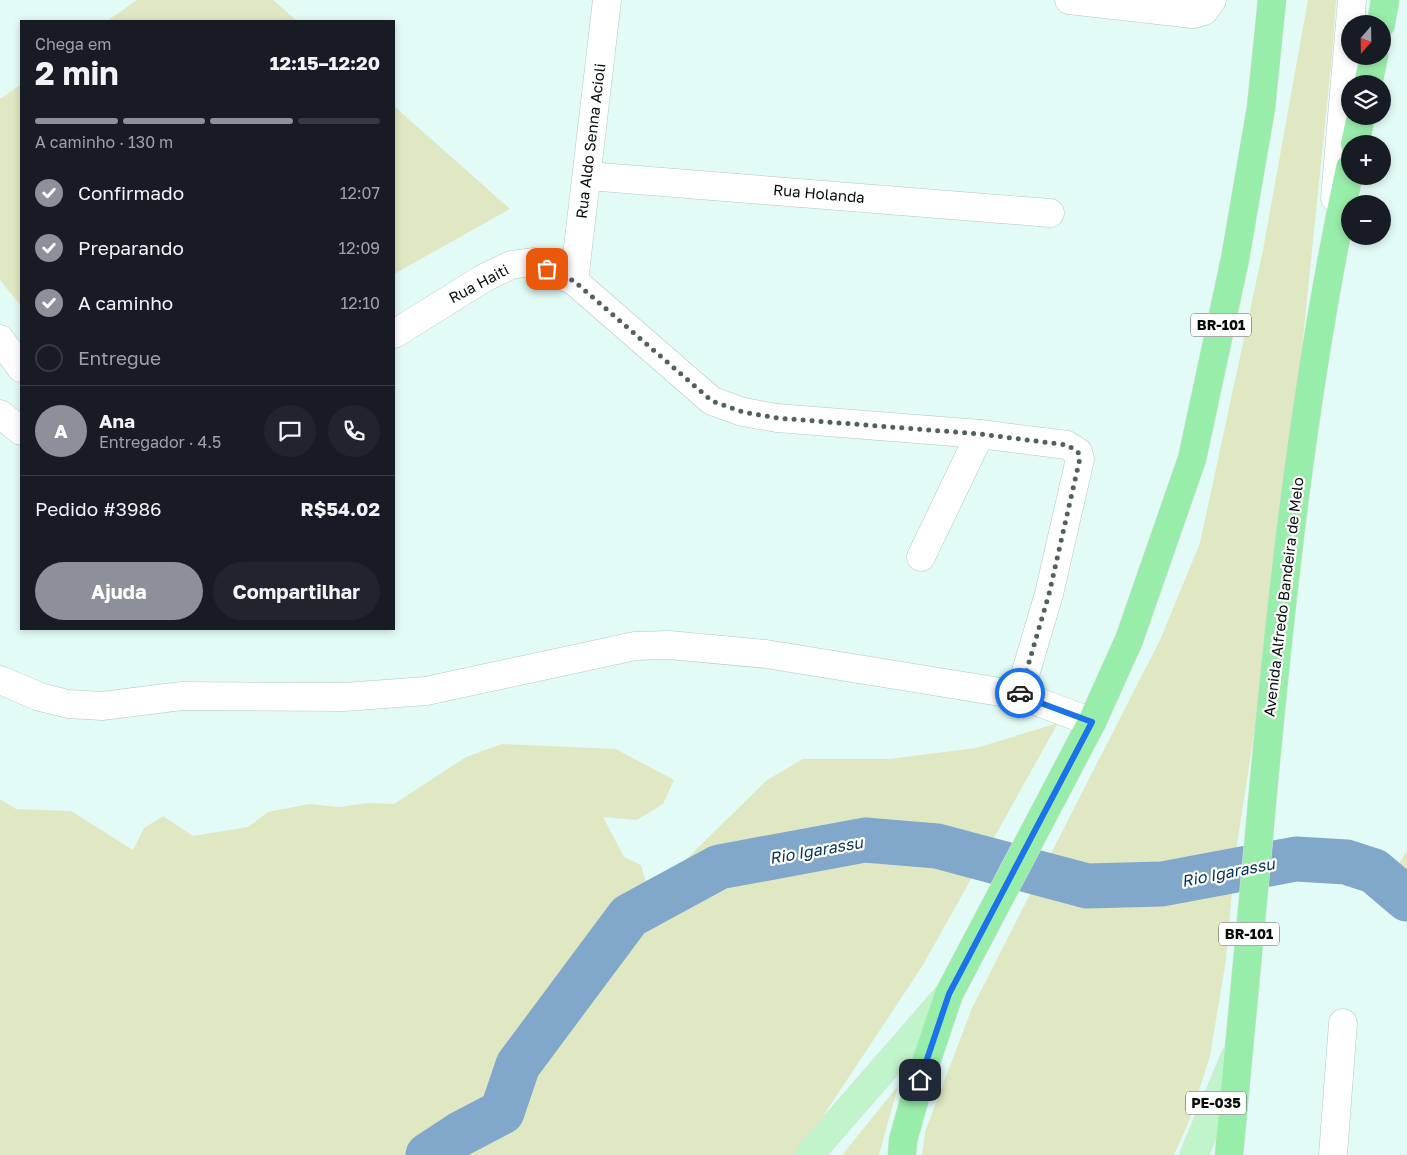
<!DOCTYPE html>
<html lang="pt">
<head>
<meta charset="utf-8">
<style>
  :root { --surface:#171b24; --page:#20242c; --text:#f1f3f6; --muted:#9ea1a6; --line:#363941; --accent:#8c9099 }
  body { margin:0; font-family:"Golos Text",sans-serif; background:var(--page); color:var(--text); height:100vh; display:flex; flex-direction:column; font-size:19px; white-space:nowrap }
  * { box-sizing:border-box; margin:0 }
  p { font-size:16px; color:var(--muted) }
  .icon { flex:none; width:28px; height:28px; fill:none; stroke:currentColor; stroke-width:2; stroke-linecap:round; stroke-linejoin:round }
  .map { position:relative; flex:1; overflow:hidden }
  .sheet { position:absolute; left:20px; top:20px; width:375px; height:610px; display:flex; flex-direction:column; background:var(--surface); border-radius:0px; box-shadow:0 2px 8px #0003 }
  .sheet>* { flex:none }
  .needle { width:32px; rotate:200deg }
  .buttons { position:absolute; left:1341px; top:15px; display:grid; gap:10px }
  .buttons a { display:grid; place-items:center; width:50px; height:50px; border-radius:50%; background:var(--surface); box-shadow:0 2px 8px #0003; font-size:25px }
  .pin { position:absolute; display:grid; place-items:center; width:42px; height:42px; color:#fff; margin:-21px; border-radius:10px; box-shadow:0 2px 8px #0006 }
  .courier { position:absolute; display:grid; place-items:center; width:50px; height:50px; margin:-25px; border:4px solid #1a73e8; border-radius:50%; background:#fff; color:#222; box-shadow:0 1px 6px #0007 }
  .overview em { font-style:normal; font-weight:700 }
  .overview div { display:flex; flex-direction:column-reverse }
  .overview { display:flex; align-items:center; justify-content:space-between; height:85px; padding:0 15px }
  h1 { font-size:32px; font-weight:700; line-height:38px }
  .bar { display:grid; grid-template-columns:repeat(4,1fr); gap:8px 5px; align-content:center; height:60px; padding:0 15px }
  .bar i { height:6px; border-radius:4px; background:var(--line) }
  .bar .on { background:var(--accent) }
  .bar p { grid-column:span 4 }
  .line { display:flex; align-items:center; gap:12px; padding:0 15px; border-top:1px solid var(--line) }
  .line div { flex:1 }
  .round { display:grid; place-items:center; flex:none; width:52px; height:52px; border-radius:26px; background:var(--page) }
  ol { padding:0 15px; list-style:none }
  li { display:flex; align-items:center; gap:15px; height:55px }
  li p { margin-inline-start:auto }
  li .icon { padding:5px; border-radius:50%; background:var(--accent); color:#fff; stroke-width:4 }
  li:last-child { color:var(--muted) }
  li i { width:28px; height:28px; border:2px solid var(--line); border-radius:50% }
  .button { display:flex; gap:10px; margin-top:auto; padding:10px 15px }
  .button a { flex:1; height:58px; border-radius:30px; background:var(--accent); color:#fff; font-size:20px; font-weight:700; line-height:58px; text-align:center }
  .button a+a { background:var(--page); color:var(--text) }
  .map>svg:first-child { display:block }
  .green { fill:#dfe8c3 }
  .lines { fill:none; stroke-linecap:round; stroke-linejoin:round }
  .river { stroke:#81a8ca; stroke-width:45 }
  .minor-casing { stroke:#b1c8c3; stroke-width:29 }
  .major-casing { stroke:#dcdddd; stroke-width:29 }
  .highway-casing { stroke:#dcdddd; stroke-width:29 }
  .minor { stroke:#fff; stroke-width:28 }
  .major { stroke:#c2f4cc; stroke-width:28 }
  .highway { stroke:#99edaa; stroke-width:28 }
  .done { stroke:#53615e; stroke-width:5; stroke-dasharray:0 9 }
  .route { stroke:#1a73e8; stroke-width:6 }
  .labels { text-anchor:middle; stroke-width:4.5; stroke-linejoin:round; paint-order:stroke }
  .shield { fill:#fff; stroke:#515655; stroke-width:1 }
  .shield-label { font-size:14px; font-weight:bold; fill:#060e0c }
  .street-label { font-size:15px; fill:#060e0c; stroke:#fff }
  .water-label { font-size:16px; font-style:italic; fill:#013253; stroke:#fff }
</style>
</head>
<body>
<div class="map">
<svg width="1407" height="1155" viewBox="0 0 1407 1155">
  <rect width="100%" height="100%" fill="#e3fbf6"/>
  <g class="green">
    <path d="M137,0h136l24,21h-190z"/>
    <path d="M1308,0h28l-4,55 -52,508 -45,295 -9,102 -16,96 -20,63 -16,36h-252l3,-23 47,-124 188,-368 40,-97 63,-293z"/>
    <path d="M21,84v222l-21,-26v-181z"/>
    <path d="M394,106l116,103 -116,65z"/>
    <path d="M1058,723l-135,242 -115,174 -14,16h-794v-356l16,10 55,2 62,39 11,-22 19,-12 30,20 55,-9 20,-15 41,-8 30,3 29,-4 26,1 72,-47 36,-13 114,5 58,31 -11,24 -26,16 -34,-3 21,40 17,8 6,21 19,-7 101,-99 36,-21h86l87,-11z"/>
    <path d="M1407,850v54l-10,-37z"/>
    <path d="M898,1086l-19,69h-37z"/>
  </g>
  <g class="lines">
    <path class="river" d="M428,1155l32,-21 42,-22 16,-47 111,-149 90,-49 146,-27 72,6 150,40 75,-2 134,-25 50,3 28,9 33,28"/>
    <g class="minor-casing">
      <g id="minor">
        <path d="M1069,0l124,14 11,-3 8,-11"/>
        <path d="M588,176l462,37"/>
        <path d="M1335,198l17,-198"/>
        <path d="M574,281l33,-281"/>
        <path d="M394,334l90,-56 27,-13 22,-3 41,19 138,120 31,11 34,6 203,16 87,11 11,7 2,7 -31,135 -30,101"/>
        <path d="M0,339l21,29"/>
        <path d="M0,414l21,17"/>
        <path d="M921,557l59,-123"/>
        <path d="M0,680l40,17 28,7 34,2 80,-10 162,1 82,-6 209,-45 34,-1 97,9 253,41 73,27"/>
        <path d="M1333,1155l10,-132"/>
      </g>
    </g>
    <g class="major-casing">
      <g id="major">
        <path d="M809,1155l140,-161"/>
        <path d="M1194,1155l41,-98"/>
      </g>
    </g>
    <g class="highway-casing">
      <g id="highway">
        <path d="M1381,24l4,-24"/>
        <path d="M1368,84l6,-28"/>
        <path d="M1355,144l6,-28"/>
        <path d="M902,1155l1,-15 17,-60 29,-86 143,-272 37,-82 63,-181 43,-200 26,-151 11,-108"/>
        <path d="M1229,1155c9,-106 20,-212 30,-319 20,-223 44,-448 91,-668"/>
      </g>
    </g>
    <use href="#minor" class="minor"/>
    <use href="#major" class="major"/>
    <use href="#highway" class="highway"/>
  </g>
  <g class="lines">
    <path class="done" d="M547,269l27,12 138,120 31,11 34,6 203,16 87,11 11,7 2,6 -31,136 -29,99"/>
    <path class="route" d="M920,1080l29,-86 143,-272 -73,-27 1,-2"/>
  </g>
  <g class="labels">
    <g class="shield">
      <rect x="1191" y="313.5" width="60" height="23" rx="4"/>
      <rect x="1219" y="922.5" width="60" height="23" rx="4"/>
      <rect x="1186" y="1091.5" width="60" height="23" rx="4"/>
    </g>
    <g class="shield-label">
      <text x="1221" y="330">BR-101</text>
      <text x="1249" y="939">BR-101</text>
      <text x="1216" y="1108">PE-035</text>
    </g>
    <g class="street-label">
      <text transform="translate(591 141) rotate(-83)" y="5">Rua Aldo Senna Acioli</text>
      <text transform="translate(819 194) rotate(5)" y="5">Rua Holanda</text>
      <text transform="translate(479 284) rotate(-28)" y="5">Rua Haiti</text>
      <text transform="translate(1284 597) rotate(-83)" y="5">Avenida Alfredo Bandeira de Melo</text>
    </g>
    <g class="water-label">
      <text transform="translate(816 850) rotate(-10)" y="6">Rio Igarassu</text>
      <text transform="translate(1228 872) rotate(-11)" y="6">Rio Igarassu</text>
    </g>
  </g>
</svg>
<div class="buttons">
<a><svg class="needle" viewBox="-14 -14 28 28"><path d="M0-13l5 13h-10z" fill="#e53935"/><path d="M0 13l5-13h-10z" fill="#9ea1a6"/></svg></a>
<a><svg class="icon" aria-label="layers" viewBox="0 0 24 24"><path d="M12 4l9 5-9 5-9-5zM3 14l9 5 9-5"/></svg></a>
<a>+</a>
<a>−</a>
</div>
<div class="pin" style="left:547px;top:269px;background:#ea580c"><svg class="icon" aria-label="bag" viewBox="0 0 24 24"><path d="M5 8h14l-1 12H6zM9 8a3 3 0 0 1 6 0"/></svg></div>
<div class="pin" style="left:920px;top:1080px;background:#1f2937"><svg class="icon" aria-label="home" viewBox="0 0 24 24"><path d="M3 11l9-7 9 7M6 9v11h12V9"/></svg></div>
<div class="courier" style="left:1020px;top:693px"><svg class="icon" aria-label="car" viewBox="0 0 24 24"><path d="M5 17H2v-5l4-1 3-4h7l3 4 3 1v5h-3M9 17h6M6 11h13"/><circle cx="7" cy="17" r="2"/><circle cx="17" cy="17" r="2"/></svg></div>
<section class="sheet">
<div class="overview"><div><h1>2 min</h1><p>Chega em</p></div><em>12:15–12:20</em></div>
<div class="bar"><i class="on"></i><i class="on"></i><i class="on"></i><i></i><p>A caminho · 130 m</p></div>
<ol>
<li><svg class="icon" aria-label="check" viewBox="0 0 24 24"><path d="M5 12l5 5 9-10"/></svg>Confirmado<p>12:07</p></li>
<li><svg class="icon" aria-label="check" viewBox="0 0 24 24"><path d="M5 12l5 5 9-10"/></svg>Preparando<p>12:09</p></li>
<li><svg class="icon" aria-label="check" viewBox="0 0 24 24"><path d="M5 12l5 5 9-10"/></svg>A caminho<p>12:10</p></li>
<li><i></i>Entregue</li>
</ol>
<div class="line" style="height:90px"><b class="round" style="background:var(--accent);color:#fff">A</b><div><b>Ana</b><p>Entregador · 4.5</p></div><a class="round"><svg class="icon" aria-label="chat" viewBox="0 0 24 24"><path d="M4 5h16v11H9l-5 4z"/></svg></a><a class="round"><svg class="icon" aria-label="phone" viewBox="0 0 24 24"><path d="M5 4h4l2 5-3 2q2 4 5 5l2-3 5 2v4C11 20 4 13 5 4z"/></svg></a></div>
<div class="line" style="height:65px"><div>Pedido #3986</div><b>R$54.02</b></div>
<div class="button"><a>Ajuda</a><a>Compartilhar</a></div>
</section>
</div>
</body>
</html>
